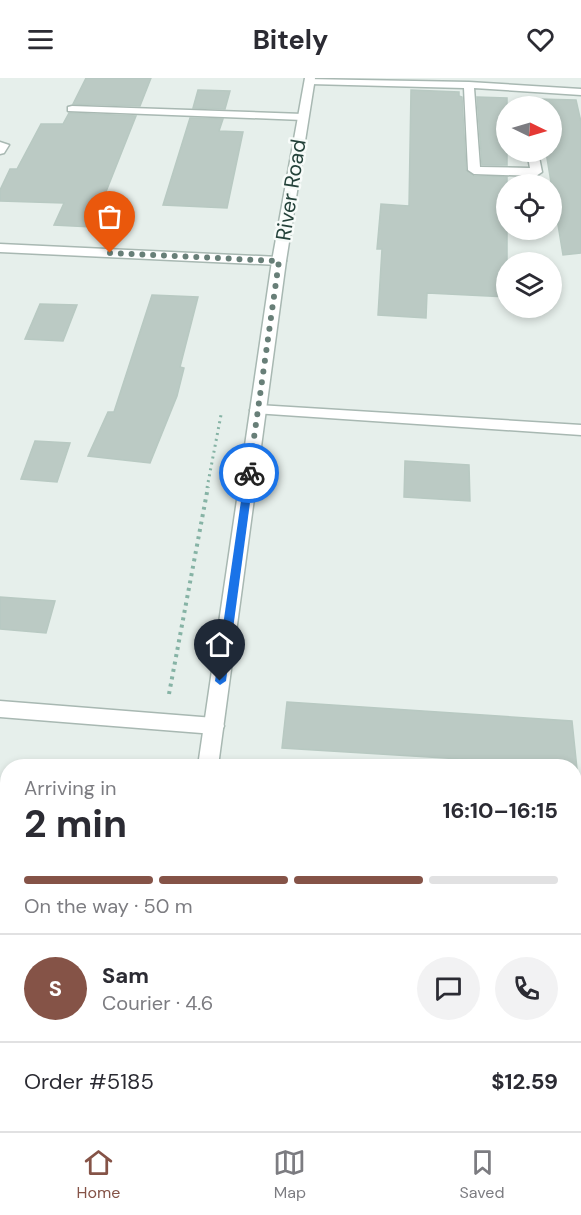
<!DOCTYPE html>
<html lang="en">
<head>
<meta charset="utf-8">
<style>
  :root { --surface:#fff; --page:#f2f2f3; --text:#2b2b33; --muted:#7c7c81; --line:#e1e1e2; --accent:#855347 }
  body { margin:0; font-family:"DM Sans",sans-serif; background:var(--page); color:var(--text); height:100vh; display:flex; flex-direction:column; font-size:22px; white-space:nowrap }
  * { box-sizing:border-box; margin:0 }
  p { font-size:20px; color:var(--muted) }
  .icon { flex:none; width:33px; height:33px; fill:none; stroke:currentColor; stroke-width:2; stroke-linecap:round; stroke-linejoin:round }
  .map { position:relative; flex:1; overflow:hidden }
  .drawer { position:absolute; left:0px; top:681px; width:582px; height:372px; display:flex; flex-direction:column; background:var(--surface); border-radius:24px 24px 0 0; box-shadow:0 3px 9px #0003 }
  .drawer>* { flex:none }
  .needle { width:39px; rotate:95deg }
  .tools { position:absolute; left:496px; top:18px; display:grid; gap:12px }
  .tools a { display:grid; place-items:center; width:66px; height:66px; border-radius:50%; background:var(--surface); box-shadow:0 3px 9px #0003; font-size:30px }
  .pin { position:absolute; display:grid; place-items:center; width:51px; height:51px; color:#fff; margin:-62px -26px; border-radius:50% 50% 50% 0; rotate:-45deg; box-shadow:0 0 6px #0007 }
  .pin .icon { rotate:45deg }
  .courier { position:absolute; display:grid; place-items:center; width:60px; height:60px; margin:-30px; border:4px solid #1a73e8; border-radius:50%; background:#fff; color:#222; box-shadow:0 2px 8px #0007 }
  .overview em { font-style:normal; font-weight:700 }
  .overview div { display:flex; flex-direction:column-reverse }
  .overview { display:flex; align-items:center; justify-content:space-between; height:102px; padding:0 24px }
  h1 { font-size:39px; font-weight:700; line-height:45px }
  .bar { display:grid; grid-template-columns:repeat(4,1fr); gap:9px 6px; align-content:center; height:72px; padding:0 24px }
  .bar i { height:8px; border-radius:4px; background:var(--line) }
  .bar .on { background:var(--accent) }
  .bar p { grid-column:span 4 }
  .line { display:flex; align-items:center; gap:15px; padding:0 24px; border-top:2px solid var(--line) }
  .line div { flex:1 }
  .round { display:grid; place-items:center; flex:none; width:63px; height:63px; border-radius:32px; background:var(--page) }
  header { display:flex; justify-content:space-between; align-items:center; height:78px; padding:0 24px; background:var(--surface); font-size:27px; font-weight:700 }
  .menu { display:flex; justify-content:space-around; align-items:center; height:84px; border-top:2px solid var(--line); background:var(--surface); font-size:16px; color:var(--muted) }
  .menu a { display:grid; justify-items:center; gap:3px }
  .menu .on { color:var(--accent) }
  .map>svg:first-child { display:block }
  .building { fill:#bbcac4; stroke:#b8c9c2; stroke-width:1.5 }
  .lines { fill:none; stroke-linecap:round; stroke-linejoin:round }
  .service-casing { stroke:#a8b8b2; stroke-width:3 }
  .minor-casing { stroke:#a8b8b2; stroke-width:3 }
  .tertiary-casing { stroke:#a8b8b2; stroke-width:3 }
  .path-far1 { stroke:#86b3a5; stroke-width:3; stroke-dasharray:2 4; stroke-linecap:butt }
  .path { stroke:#86b3a5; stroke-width:4; stroke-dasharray:3 4.5; stroke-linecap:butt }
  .service { fill:#fff; fill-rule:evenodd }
  .minor { fill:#fff; fill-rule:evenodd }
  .tertiary { fill:#fff; fill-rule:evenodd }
  .route { fill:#1a73e8 }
  .done { stroke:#687f78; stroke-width:6; stroke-dasharray:0 10.8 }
  .labels { text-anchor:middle; stroke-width:5; stroke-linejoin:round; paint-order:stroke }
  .street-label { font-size:21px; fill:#24423a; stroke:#f7fbf9 }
</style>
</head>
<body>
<header><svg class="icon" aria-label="menu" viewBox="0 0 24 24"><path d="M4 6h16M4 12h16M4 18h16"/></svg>Bitely<svg class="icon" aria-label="heart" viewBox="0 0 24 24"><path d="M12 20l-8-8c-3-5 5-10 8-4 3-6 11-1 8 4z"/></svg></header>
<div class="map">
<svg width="581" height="1053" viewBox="0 0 581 1053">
  <rect width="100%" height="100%" fill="#e6efeb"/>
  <g class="building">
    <path d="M86,0h65l-11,28 -67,-2z"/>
    <path d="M198,12l32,1 -5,18 -32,-1z"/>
    <path d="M411,12l48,2v4l3,1 4,73 8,6 33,1v120l-80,-4 -1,25 -48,-3 4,-66h-5l4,-45 28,2z"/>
    <path d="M477,19l30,1v67h-25z"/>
    <path d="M538,21l38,1 5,22v131l-18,2 -17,-103h6v-46h-13z"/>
    <path d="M69,35l67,3 -44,111 -38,-2 10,-22 -64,-2v-11l10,-21h7l24,-45h22z"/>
    <path d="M190,40l33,1 -4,12 24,1 -16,76 -64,-3z"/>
    <path d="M152,217l46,2 -18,70 4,1 -7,28 -27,67 -62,-7 20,-44h6z"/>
    <path d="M40,226l37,1 -14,36 -38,-2z"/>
    <path d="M35,363l35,2 -13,39 -36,-3z"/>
    <path d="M405,383l64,4 1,36 -66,-4z"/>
    <path d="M0,519l55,4 -9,32 -46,-4z"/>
    <path d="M287,624l285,19 5,48 -3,-3 -292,-18z"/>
  </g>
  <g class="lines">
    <g class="service-casing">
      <g id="service">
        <path d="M306,1l163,3 112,7v6l-107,-7 6,79 50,1 -3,-16h11l4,20 -6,4 -62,-2 -6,-4 -4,-82 -154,-4 -4,-1z"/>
        <path d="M72,28l231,8 5,3 -5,3 -235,-9v-4z"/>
        <path d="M0,64l9,3 -5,8 -4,1z"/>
        <path d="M258,327l323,20v10l-328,-22 -3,-3 3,-3z"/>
        <path d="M0,623l214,17 7,2 3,6 -3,6 -7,2 -214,-17z"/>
      </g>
    </g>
    <g class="minor-casing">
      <g id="minor">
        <path d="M0,166l279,13 7,4 -7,4 -279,-13z"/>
        <rect x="574" y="767" width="7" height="20"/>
      </g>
    </g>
    <g class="tertiary-casing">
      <g id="tertiary">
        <path d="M305,0h10l-29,183 -68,505h-20l74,-505z"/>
        <path d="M130,1046h26l-2,7h-26z"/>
      </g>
    </g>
    <path class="path-far1" d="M207,410l14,-73"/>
    <path class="path" d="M169,616l39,-207"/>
    <use href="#service" class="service"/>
    <use href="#minor" class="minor"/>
    <use href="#tertiary" class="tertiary"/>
  </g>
  <path class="route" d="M249,392l5,3 -28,208 -6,4 -5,-4 30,-208z"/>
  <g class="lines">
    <path class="done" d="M110,175l169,8 -30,212"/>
  </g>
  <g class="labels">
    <g class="street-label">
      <text transform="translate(291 112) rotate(-81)" y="7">River Road</text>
    </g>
  </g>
</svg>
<div class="tools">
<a><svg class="needle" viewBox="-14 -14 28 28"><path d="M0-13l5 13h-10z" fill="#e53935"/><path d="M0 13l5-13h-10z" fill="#7c7c81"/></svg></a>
<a><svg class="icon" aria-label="locate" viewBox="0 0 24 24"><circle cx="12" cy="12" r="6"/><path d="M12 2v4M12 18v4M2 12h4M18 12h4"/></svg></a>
<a><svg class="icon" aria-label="layers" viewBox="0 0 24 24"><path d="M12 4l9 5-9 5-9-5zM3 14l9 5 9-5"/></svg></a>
</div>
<div class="pin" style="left:110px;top:175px;background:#ea580c"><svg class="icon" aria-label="bag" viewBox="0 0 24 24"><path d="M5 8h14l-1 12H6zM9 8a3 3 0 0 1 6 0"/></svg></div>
<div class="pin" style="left:220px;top:603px;background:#1f2937"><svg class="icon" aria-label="home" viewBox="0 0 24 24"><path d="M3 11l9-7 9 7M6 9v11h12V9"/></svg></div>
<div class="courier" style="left:249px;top:395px"><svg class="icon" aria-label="bike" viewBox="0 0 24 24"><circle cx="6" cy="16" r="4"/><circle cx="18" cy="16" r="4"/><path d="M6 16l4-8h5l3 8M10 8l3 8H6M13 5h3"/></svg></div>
<section class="drawer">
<div class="overview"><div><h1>2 min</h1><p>Arriving in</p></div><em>16:10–16:15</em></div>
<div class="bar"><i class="on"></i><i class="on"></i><i class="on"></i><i></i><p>On the way · 50 m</p></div>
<div class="line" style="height:108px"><b class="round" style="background:var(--accent);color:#fff">S</b><div><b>Sam</b><p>Courier · 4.6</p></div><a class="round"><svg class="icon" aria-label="chat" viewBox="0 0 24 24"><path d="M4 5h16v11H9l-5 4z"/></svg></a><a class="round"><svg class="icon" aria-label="phone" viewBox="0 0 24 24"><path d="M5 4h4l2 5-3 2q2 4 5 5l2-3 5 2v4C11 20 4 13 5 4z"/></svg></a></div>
<div class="line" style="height:78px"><div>Order #5185</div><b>$12.59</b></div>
</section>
</div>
<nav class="menu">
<a class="on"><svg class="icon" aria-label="home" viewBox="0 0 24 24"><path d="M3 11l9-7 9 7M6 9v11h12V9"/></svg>Home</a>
<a><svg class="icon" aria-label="map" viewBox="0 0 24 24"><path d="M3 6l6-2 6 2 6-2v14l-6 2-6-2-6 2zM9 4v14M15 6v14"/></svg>Map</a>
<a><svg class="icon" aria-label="saved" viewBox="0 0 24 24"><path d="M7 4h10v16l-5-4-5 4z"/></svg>Saved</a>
</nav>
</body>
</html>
